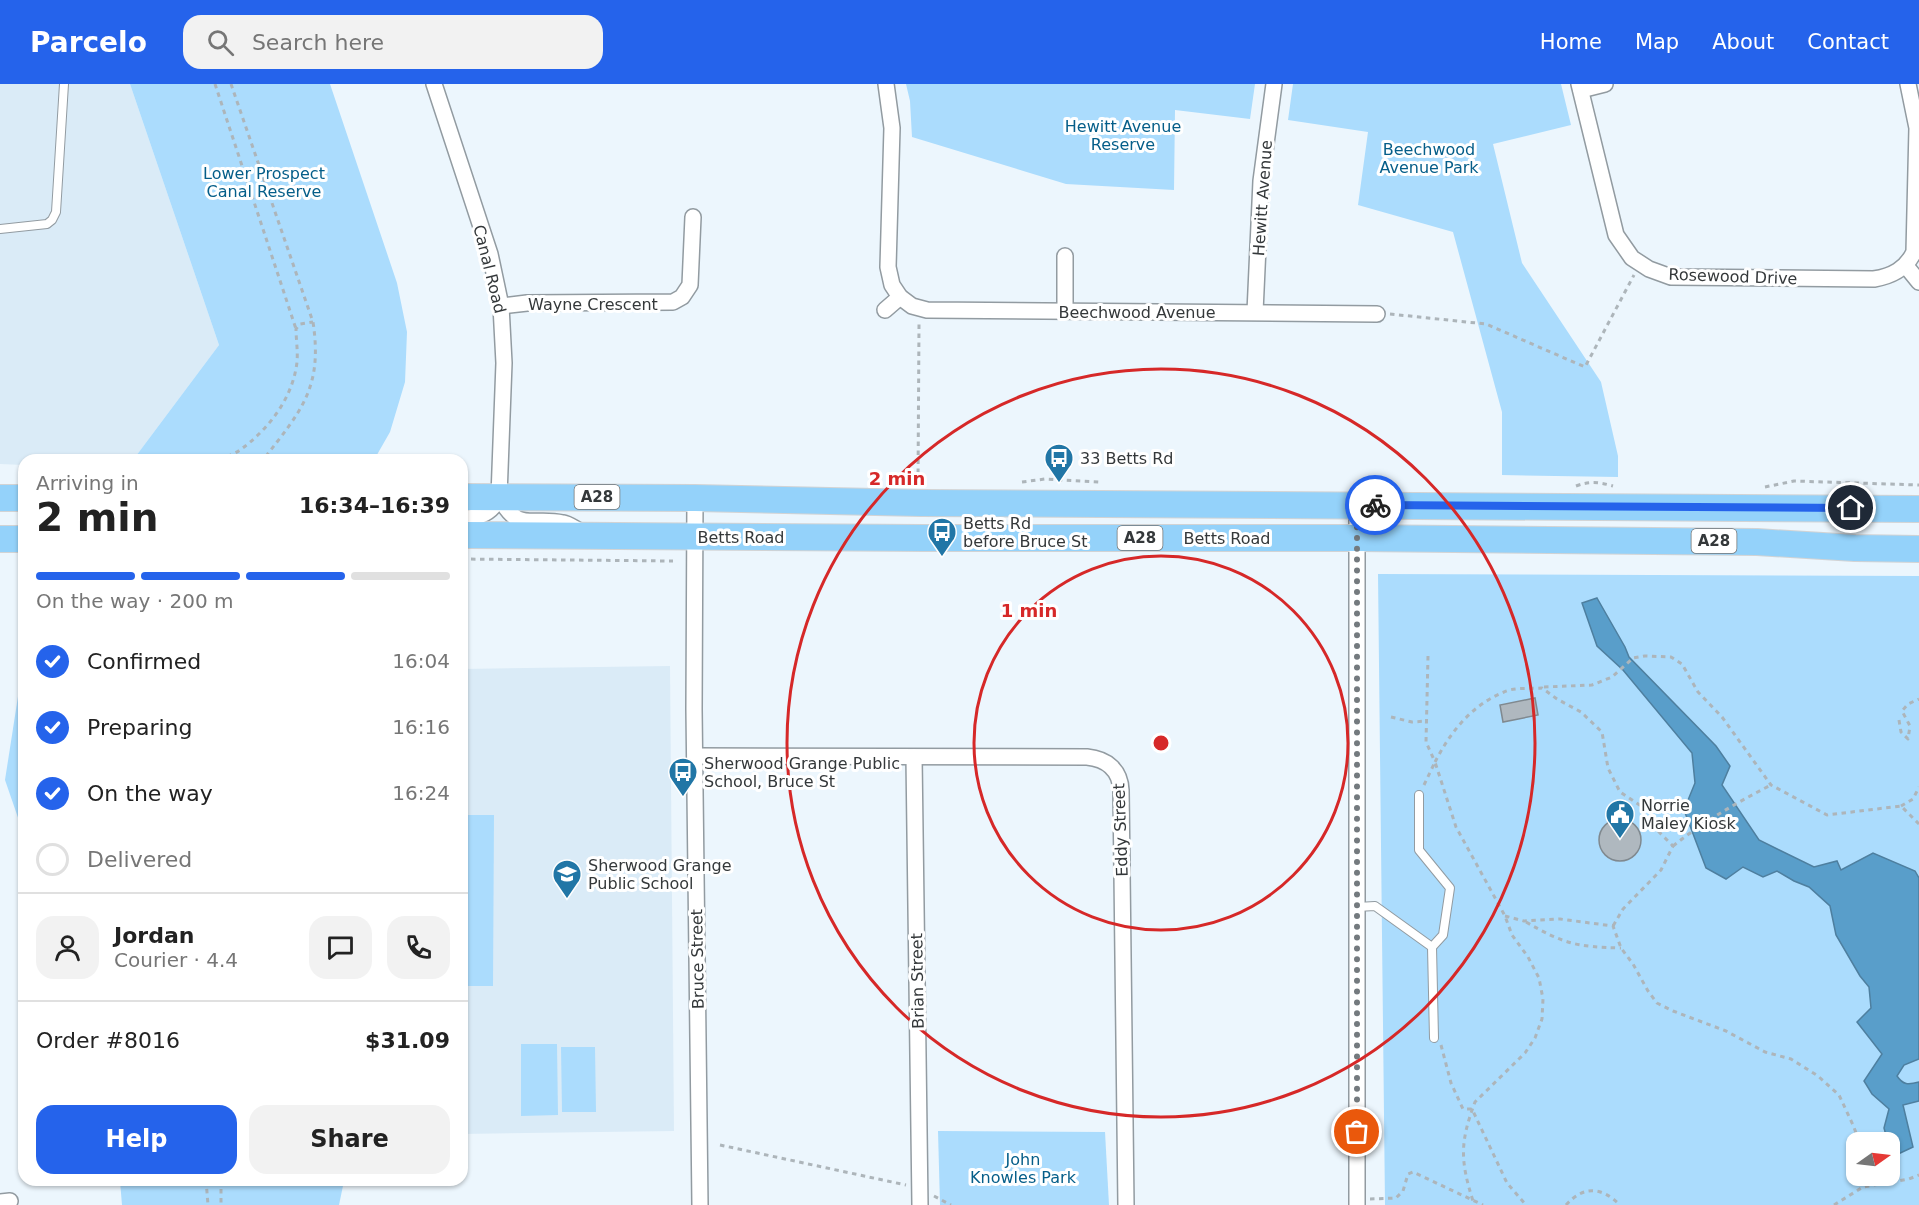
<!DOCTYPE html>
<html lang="en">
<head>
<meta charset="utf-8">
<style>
  :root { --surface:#fff; --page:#f2f2f2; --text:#222; --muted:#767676; --line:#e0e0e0; --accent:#2563eb }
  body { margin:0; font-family:"DejaVu Sans",sans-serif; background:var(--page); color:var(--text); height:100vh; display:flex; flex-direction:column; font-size:22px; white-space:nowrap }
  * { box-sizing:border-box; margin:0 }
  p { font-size:20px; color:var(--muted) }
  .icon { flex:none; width:33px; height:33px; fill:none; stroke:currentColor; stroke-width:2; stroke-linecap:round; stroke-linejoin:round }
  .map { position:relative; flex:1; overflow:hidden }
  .details { position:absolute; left:18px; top:370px; width:450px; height:732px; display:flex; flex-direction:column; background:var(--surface); border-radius:18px; box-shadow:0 2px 4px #0004 }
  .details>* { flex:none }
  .needle { width:39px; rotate:76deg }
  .buttons { position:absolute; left:1846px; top:1048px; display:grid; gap:12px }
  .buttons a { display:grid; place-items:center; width:54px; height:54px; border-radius:12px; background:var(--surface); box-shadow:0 2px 4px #0004; font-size:30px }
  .pin { position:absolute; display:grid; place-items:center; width:51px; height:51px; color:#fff; margin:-26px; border:3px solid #fff; border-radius:50%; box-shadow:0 2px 6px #0007 }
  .courier { position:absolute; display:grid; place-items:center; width:60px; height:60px; margin:-30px; border:4px solid #2563eb; border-radius:50%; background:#fff; color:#222; box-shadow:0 2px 8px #0007 }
  .overview em { font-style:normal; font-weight:600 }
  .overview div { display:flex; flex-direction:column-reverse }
  .overview { display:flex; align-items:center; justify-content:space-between; height:102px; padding:0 18px }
  h1 { font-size:39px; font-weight:600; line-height:45px }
  .bar { display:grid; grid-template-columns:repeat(4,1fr); gap:9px 6px; align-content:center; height:72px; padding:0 18px }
  .bar i { height:8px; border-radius:4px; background:var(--line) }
  .bar .active { background:var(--accent) }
  .bar p { grid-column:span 4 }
  .line { display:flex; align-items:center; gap:15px; padding:0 18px; border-top:2px solid var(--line) }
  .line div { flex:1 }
  .round { display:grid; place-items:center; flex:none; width:63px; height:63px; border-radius:18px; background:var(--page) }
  ol { padding:0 18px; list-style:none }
  li { display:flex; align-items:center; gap:18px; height:66px }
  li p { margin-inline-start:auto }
  li .icon { padding:6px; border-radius:50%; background:var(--accent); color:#fff; stroke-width:4 }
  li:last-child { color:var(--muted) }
  li i { width:33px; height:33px; border:3px solid var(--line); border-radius:50% }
  .button { display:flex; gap:12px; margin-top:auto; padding:12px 18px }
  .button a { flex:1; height:69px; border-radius:18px; background:var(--accent); color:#fff; font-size:24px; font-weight:600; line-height:69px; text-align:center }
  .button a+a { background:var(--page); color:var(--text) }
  header { display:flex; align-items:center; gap:36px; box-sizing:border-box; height:84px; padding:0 30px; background:var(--accent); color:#fff }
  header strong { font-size:28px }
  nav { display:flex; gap:33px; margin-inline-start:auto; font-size:21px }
  .search { width:420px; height:54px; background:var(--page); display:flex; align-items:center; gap:15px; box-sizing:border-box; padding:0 21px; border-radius:18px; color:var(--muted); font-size:22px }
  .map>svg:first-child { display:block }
  .built { fill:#daebf7 }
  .green { fill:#abdcfd; fill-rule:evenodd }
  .water { fill:#599eca; stroke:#4e7f9f; stroke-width:1.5 }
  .building { fill:#afb8bf; stroke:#80898f; stroke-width:1.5 }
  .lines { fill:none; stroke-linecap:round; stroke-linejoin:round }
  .service-casing { stroke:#929ba1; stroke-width:10 }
  .minor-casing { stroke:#929ba1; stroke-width:18 }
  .trunk-casing { stroke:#d2d3d4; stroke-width:28 }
  .path { stroke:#adb5ba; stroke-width:3; stroke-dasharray:4.5 4.5; stroke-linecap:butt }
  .service { stroke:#fff; stroke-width:8 }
  .minor { stroke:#fff; stroke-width:15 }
  .trunk { stroke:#94d2fa; stroke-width:26 }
  .done { stroke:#747a7e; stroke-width:6; stroke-dasharray:0 10.8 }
  .route { stroke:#2563eb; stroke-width:8 }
  .ring { fill:none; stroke:#d62828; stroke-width:3 }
  .labels { text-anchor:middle; stroke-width:6; stroke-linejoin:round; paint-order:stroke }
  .shield { fill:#fff; stroke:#717475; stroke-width:1.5 }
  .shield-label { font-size:15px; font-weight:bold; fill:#34383a }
  .park-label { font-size:16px; fill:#055e89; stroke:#fff }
  .street-label { font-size:16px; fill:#34383a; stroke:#fff }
  .poi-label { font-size:16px; fill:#34383a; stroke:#fff; text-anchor:start }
  .centre { fill:#d62828; stroke:#fff; stroke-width:3 }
  .ring-label { font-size:18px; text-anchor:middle; font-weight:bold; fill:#d62828; stroke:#fff; stroke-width:6; stroke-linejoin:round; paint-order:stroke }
</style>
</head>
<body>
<header>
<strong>Parcelo</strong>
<div class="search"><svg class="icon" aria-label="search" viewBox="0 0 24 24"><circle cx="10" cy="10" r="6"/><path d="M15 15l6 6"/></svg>Search here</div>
<nav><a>Home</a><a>Map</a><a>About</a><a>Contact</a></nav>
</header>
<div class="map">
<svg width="1919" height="1121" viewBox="0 0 1919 1121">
  <rect width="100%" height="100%" fill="#ecf6fd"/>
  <g class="built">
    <path d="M0,0h130l89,261 -86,115h-109v5l-24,-1z"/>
    <path d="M670,582l4,465 -212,3v-465z"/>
  </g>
  <g class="green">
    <path d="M130,0h200l67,199 10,49 -2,50 -15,50 -16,28h-241l86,-115z"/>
    <path d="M906,0h349l-5,35 -75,-9 -1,80 -108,-6 -154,-47 -2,-36z"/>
    <path d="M1293,0h268l10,41 -78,19 29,119 79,119 17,74v21l-116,-2v-63l-49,-180 -95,-27 10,-73 -80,-12z"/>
    <path d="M1378,490l541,2v629h-534zM1857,1059h33v33h-33z"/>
    <path d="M24,574v177l-19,-55z"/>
    <path d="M462,731h32l-1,171h-31z"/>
    <path d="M521,960h36l1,71 -37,1z"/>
    <path d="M561,963h34l1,65h-34z"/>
    <path d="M938,1047l167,1 4,73h-169z"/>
    <path d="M120,1097v-1l224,1 -5,24h-217z"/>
  </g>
  <path class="water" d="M1597,514l28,49 4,10 87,89 14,20 -8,19 37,55 55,27 23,-6 4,9 32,-17 42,18 4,7v181l-15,6 -7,11c6,9 11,9 22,6v19l-16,4 10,42 -21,10 -2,-14h-2l-4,-15 5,-19 -17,-15 -8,-13 18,-27 -25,-32 14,-14 -2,-21 -9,-11 -24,-41 -6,-29 -21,-19 -15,-6 -17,-10 -14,6 -20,-10 -17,12 -20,-11 -22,-58 11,-27 -3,-30 -69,-83 -26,-24 -15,-43z"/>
  <g class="building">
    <path d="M1535,614l3,17 -35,7 -3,-17z"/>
    <circle cx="1620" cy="756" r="21"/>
  </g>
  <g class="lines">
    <g class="service-casing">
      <g id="service">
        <path d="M0,145l47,-5 5,-4 4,-8 8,-128"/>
        <path d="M1419,711v55l31,38 -7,47 -11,12"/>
        <path d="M1357,823l18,-1 57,41 2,91"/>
      </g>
    </g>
    <g class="minor-casing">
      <g id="minor">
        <path d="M434,0l56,170 11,52 3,57 -5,133c-6,18 -20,21 -37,23"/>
        <path d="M886,0l6,44 -4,139 4,18 8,12 12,9 15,4 450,4"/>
        <path d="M1579,0l37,151 16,23 17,11 22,8 203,2c18,-3 32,-10 40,-27l3,-124 -9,-44"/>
        <path d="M1581,6l24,-6"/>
        <path d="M1906,182l13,16"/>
        <path d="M501,222l26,-3 146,-1 9,-5 8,-12 3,-68"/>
        <path d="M885,226l15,-13"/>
        <path d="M1065,227v-55"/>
        <path d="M1255,228l6,-131 13,-97"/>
        <path d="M499,412c19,38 32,20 64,27 6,1 12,6 17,8"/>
        <path d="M695,414l-1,211 6,496"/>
        <path d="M1357,421v700"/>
        <path d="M696,672l391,1c20,2 33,13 34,33l5,415"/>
        <path d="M914,673l6,448"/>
        <path d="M0,1118l10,-1"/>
      </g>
    </g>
    <g class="trunk-casing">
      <g id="trunk">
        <path d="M462,413l233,1 226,5 998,6"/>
        <path d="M0,414h24"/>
        <path d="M462,451l462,3h432l401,4 98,6 64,1"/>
        <path d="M0,455h24"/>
      </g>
    </g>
    <g class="path">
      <path d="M215,0l81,245"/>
      <path d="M231,0l82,238c10,66 -12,89 -50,138"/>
      <path d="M1390,230l96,10 99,43 49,-92"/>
      <path d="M219,376c7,-3 15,-6 21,-10 28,-20 53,-52 57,-88 1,-11 -1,-23 -1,-33l4,-5 13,-2"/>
      <path d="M918,398l1,-158"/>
      <path d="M1022,398l23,-3 54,3"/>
      <path d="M1576,402c13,-5 23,-4 37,0"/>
      <path d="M1765,403l29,-6 125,4"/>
      <path d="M462,475l211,2"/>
      <path d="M1428,572l-2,86 9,20c16,-31 37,-57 69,-70 10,-5 26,-3 38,-4l15,11 24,13 21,20 6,36 12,24 21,14 13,21 19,19 -12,24 -38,39 -10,17"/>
      <path d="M1544,603l48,-2 20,-8 21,-19 12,-2 26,1 11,7 16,28 24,25 49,68 56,30 74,-9 18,18"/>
      <path d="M1391,633l21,5 15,-1"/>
      <path d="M1899,636l2,12 7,7 2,-13 -8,-15 6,-7 11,-5"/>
      <path d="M1424,701l11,-23 21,65 49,89 7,19 16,22 11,21 4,21 -1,20 -7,19 -10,15 -50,49c-15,40 -15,58 -2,99"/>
      <path d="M1901,722l12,-7 6,-12"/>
      <path d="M1673,762c30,-24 63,-43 98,-61"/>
      <path d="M1505,832l19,5 36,-2 53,7 8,22 12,16 15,27 9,12 16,8 53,20 39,21 26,7 27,17 21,19 14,30 7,18"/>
      <path d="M1526,838c38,22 51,25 95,26"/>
      <path d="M1441,961l10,38 12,26h9l35,74 19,22"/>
      <path d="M720,1061l186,40"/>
      <path d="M1871,1092l3,9"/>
      <path d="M206,1096l2,25"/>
      <path d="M221,1096v25"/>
      <path d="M934,1112l17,9"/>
      <path d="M1370,1115l26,-1 7,-7 5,-17 5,-2 70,33"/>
      <path d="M1566,1121c18,-20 36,-18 54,0"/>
      <path d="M1834,1121l29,-18 46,-8 10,-4"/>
    </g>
    <use href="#service" class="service"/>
    <use href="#minor" class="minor"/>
    <use href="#trunk" class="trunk"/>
  </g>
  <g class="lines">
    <path class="done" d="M1357,1048v-627h18"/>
    <path class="route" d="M1375,421l476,3"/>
  </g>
  <g class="ring">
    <circle cx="1161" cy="659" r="187"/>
    <circle cx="1161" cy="659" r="374"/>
  </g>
  <defs>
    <g id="bus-pin" transform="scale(1.5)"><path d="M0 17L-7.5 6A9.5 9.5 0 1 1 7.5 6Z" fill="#2176a6" stroke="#fff"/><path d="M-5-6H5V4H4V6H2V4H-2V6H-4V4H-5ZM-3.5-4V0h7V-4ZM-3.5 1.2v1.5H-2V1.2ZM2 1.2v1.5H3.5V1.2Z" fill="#fff"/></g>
    <g id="civic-pin" transform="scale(1.5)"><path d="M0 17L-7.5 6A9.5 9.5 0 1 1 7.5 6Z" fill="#2176a6" stroke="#fff"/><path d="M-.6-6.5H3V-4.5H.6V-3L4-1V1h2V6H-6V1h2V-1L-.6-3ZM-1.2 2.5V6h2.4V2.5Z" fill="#fff"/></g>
    <g id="school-pin" transform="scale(1.5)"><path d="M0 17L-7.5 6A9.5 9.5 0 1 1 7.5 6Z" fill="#2176a6" stroke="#fff"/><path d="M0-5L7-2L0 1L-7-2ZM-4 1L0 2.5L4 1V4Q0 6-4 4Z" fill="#fff"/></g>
  </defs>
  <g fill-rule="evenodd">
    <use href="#bus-pin" x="1059" y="374"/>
    <use href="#bus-pin" x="942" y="448"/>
    <use href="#bus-pin" x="683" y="688"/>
    <use href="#civic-pin" x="1620" y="730"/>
    <use href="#school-pin" x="567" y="790"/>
  </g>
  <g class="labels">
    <g class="shield">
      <rect x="574.5" y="401" width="45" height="24" rx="4.5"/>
      <rect x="1117.5" y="442" width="45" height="24" rx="4.5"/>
      <rect x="1691.5" y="445" width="45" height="24" rx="4.5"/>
    </g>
    <g class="shield-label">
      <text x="597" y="418">A28</text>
      <text x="1140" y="459">A28</text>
      <text x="1714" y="462">A28</text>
    </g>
    <g class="park-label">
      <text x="1123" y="48">Hewitt Avenue<tspan x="1123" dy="18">Reserve</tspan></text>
      <text x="1429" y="71">Beechwood<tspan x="1429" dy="18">Avenue Park</tspan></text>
      <text x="264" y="95">Lower Prospect<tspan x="264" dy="18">Canal Reserve</tspan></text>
      <text x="1023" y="1081">John<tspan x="1023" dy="18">Knowles Park</tspan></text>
    </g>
    <g class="street-label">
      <text transform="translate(1262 114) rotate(-86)" y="6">Hewitt Avenue</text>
      <text transform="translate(490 185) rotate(76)" y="6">Canal Road</text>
      <text transform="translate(1733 192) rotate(2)" y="6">Rosewood Drive</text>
      <text x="593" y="226">Wayne Crescent</text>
      <text x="1137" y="234">Beechwood Avenue</text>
      <text x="741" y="459">Betts Road</text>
      <text x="1227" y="460">Betts Road</text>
      <text transform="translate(1120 746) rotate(-92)" y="6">Eddy Street</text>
      <text transform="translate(697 875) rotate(-91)" y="6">Bruce Street</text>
      <text transform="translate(917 897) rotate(-91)" y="6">Brian Street</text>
    </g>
    <g class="poi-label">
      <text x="1080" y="380">33 Betts Rd</text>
      <text x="963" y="445">Betts Rd<tspan x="963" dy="18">before Bruce St</tspan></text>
      <text x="704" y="685">Sherwood Grange Public<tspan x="704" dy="18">School, Bruce St</tspan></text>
      <text x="1641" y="727">Norrie<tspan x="1641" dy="18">Maley Kiosk</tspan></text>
      <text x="588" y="787">Sherwood Grange<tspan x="588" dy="18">Public School</tspan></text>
    </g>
  </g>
  <circle cx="1161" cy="659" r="9" class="centre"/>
  <g class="ring-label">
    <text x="897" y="401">2 min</text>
    <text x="1029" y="533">1 min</text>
  </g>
</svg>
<div class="buttons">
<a><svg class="needle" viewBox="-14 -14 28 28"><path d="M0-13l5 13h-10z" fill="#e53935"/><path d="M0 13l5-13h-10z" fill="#767676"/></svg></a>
</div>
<div class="pin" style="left:1357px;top:1048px;background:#ea580c"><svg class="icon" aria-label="bag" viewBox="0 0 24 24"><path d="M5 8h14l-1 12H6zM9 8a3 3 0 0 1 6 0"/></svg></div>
<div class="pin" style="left:1851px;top:424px;background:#1f2937"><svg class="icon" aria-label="home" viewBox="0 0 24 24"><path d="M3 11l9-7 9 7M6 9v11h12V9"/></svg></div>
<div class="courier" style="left:1375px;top:421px"><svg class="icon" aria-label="bike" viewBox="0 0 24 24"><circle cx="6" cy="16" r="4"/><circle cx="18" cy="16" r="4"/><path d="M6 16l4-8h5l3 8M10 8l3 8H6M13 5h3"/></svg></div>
<section class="details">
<div class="overview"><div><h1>2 min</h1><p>Arriving in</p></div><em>16:34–16:39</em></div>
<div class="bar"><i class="active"></i><i class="active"></i><i class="active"></i><i></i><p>On the way · 200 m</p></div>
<ol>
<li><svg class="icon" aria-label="check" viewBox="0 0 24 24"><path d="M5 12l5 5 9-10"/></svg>Confirmed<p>16:04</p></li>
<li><svg class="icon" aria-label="check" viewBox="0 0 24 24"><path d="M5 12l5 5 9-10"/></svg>Preparing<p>16:16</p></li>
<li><svg class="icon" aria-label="check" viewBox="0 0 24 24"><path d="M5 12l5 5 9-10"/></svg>On the way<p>16:24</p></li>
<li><i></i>Delivered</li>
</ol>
<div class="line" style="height:108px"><a class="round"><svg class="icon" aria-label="person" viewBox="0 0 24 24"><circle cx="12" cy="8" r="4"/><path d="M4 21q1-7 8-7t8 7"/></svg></a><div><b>Jordan</b><p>Courier · 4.4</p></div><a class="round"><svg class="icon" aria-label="chat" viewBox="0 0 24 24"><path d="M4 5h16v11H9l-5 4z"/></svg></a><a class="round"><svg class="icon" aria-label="phone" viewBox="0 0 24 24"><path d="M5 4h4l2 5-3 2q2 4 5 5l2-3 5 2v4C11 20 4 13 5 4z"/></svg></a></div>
<div class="line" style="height:78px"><div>Order #8016</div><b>$31.09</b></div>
<div class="button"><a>Help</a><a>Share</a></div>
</section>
</div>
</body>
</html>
